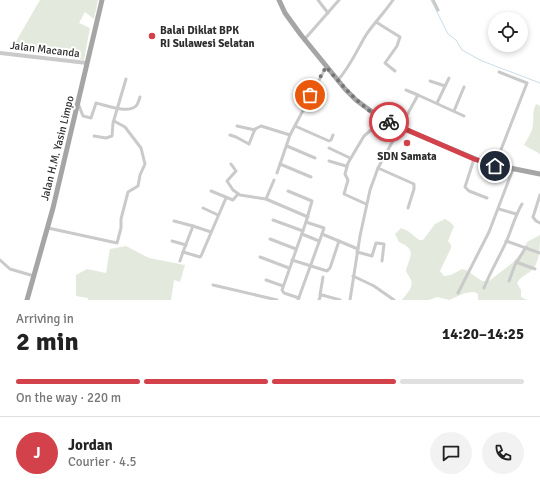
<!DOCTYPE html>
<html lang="en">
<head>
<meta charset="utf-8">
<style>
  :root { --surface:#fff; --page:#f2f2f2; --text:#222; --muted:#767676; --line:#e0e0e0; --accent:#d3414a }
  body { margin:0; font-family:Signika,sans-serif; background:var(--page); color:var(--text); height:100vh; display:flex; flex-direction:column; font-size:15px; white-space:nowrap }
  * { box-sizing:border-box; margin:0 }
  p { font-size:13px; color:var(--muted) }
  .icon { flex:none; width:22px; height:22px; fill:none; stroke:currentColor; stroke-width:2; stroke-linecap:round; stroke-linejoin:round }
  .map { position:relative; height:300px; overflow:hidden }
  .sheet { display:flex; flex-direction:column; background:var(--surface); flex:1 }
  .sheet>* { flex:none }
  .fabs { position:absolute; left:488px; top:12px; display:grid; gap:8px }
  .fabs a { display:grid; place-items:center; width:40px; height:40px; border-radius:50%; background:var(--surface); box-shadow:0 2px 6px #0003; font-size:20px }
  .pin { position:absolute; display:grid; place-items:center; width:34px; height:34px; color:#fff; margin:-17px; border:2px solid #fff; border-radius:50%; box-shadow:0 1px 4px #0007 }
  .courier { position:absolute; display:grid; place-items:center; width:40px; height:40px; margin:-20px; border:3px solid #d3414a; border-radius:50%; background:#fff; color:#222; box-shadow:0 1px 5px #0007 }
  .overview em { font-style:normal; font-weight:700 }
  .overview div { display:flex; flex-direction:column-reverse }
  .overview { display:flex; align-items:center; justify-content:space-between; height:68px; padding:0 16px }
  h1 { font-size:26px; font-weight:700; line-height:30px }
  .bar { display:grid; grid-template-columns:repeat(4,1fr); gap:6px 4px; align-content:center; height:48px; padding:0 16px }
  .bar i { height:5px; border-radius:3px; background:var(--line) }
  .bar .on { background:var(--accent) }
  .bar p { grid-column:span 4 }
  .line { display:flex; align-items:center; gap:10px; padding:0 16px; border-top:1px solid var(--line) }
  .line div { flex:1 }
  .round { display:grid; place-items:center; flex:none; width:42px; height:42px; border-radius:21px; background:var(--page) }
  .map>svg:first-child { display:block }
  .green { fill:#e3e9dc }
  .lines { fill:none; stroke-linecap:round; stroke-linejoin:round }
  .stream { stroke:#cadce8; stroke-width:1 }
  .minor { stroke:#cacaca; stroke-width:3 }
  .tertiary { stroke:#cacaca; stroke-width:4 }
  .primary { stroke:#a5a5a5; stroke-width:5 }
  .done { stroke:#767676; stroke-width:4; stroke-dasharray:0 7.2 }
  .route { stroke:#d3414a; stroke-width:5 }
  .poi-dot { fill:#d3414a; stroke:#fff; stroke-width:1.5 }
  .labels { text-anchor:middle; stroke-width:4; stroke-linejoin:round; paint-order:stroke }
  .poi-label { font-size:11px; font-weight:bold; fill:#2d2d2d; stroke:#fff; text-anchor:start }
  .street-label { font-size:11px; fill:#2d2d2d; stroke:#fff }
</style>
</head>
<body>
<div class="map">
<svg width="540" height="300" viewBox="0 0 540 300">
  <rect width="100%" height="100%" fill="#fff"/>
  <g class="green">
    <path d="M40,0h58l-4,19 -9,-7 -6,11 11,5 -6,32 -73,-10z"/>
    <path d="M536,104l4,2v48l-16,-9c4,-7 9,-14 9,-22 1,-8 -1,-11 3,-19z"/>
    <path d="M445,219l5,3 4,4 -6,15 3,4v3l-11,23 4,5 7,-1 11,-6 4,1 16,11h7l22,-17 13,-13 3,-9 13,-7c0,10 0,29 -9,36 -5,4 -10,5 -14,12l4,7v7l6,3h-49v-6l-4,-2 -9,1 -16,7 -12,-3 -8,3h-27c4,-6 12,-12 9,-20 -1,-3 -4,-6 -5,-9 3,-14 12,-21 -7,-29l-4,-8 6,-6 7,3 11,9h4l12,-16z"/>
    <path d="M126,246l23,12 36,7 -5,17 -6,-2 -3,20h-83v-2l-12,-2v-21l11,-6 19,4 4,-24z"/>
  </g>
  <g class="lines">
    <path class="stream" d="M431,0l17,34 8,6 6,10 20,11 58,22"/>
    <g class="minor">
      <path d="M318,0l10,13"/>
      <path d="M433,0l5,10"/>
      <path d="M376,22l24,15 -3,9 -12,17 10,8"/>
      <path d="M304,40l35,-40"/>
      <path d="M338,80c12,-13 19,-30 28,-45 8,-12 19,-23 27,-35"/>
      <path d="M430,81l15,5"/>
      <path d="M418,95l46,21"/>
      <path d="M78,103l5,13 8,2 5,-15c9,2 32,11 40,3 2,-2 3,-6 4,-9"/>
      <path d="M437,103l12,-25"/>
      <path d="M454,111l10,-24"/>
      <path d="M237,126l18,4"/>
      <path d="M295,126l34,15 2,-1 2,-5"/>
      <path d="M230,135l6,2 13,7 6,-15 6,-3 29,9"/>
      <path d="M94,136l12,2 6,-2 1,-13 13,-44"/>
      <path d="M287,146l28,12"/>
      <path d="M329,148l21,10"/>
      <path d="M474,159l-9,28 4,4 18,7"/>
      <path d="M329,161l17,5"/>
      <path d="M231,164l5,7 -9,10 6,9 7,5 26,4 42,18"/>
      <path d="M280,164l31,13"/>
      <path d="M495,165l32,-82 -28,-11"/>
      <path d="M378,168l36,16v5l-6,19"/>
      <path d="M277,173l13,-38 36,-68"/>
      <path d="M211,191l22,9 5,-6"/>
      <path d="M288,191l24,10 -6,21 18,6 -2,6 36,15"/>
      <path d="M540,195l-7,22 3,4 4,2"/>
      <path d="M266,199l8,-19"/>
      <path d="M366,204l-22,-10 4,-14 -3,-6 3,-11 16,-27 19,-16"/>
      <path d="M203,208l15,7"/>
      <path d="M499,209l17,5"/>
      <path d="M273,220l30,11"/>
      <path d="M174,221l19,5 -10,26"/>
      <path d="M193,226l18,6"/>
      <path d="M48,228l69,15 4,-15v-9l7,-27 10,-6 2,-11 5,-11 -4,-16 -16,-21 -11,-6"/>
      <path d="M302,234l17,7"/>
      <path d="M270,239l26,10"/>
      <path d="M172,241l14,4"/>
      <path d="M506,241l34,12"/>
      <path d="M357,252l15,4 4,-13 8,1 -2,17"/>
      <path d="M260,257l29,11"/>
      <path d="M0,260l10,9 24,7"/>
      <path d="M292,260l35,11 3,-3 9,-27"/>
      <path d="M180,261l3,-9 17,5 1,-1 25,-58"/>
      <path d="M516,262l19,7"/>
      <path d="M353,276l21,10 20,14"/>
      <path d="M266,280l17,6"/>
      <path d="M509,281l6,-16 11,-18"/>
      <path d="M213,285l64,15"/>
      <path d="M484,288c6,-16 16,-32 23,-48 5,-12 8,-24 15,-36"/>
      <path d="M458,293l31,-61 24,-63"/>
      <path d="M320,295l3,-18"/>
      <path d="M299,298l-15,-5 -2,-3 24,-68"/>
      <path d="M298,300l24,-66"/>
      <path d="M319,300l1,-3 2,-2 18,5"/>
      <path d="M350,300l10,-64 10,-46 8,-22 40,-73 -12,-5"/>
    </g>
    <path class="tertiary" d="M0,53l87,10"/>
    <g class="primary">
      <path d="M279,0l6,13 16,22 44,54 11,11 27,20 102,43 55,11"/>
      <path d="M27,300l26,-92 49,-208"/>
    </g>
  </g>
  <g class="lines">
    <path class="done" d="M310,95l16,-28c19,21 37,44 63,55"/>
    <path class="route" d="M389,122l85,37 21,7"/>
  </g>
  <g class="poi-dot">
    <circle cx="152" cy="36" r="4"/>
    <circle cx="407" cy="143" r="4"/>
  </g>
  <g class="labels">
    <g class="poi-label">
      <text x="160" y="34">Balai Diklat BPK<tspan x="160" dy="13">RI Sulawesi Selatan</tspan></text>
      <text x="407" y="160" text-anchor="middle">SDN Samata</text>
    </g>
    <g class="street-label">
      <text transform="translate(45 49) rotate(7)" y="4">Jalan Macanda</text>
      <text transform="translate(57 148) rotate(-76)" y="4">Jalan H.M. Yasin Limpo</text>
    </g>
  </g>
</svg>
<div class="fabs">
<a><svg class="icon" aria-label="locate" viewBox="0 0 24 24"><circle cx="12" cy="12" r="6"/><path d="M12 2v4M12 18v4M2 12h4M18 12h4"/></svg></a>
</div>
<div class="pin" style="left:310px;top:95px;background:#ea580c"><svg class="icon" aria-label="bag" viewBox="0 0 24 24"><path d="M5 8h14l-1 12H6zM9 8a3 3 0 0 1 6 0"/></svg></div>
<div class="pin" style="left:495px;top:166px;background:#1f2937"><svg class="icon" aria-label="home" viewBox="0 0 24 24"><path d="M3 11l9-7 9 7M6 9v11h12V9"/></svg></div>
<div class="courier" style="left:389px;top:122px"><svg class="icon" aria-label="bike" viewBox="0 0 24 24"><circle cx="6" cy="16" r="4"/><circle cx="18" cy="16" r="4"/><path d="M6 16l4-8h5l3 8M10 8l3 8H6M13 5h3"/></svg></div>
</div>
<section class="sheet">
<div class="overview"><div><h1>2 min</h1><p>Arriving in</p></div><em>14:20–14:25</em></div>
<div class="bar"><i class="on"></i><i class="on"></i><i class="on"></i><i></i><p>On the way · 220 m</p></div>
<div class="line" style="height:72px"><b class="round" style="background:var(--accent);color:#fff">J</b><div><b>Jordan</b><p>Courier · 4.5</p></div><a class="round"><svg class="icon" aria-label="chat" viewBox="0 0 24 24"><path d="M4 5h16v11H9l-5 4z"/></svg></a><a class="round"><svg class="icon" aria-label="phone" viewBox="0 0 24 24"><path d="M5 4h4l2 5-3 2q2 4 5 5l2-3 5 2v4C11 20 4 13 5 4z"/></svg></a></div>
</section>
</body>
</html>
